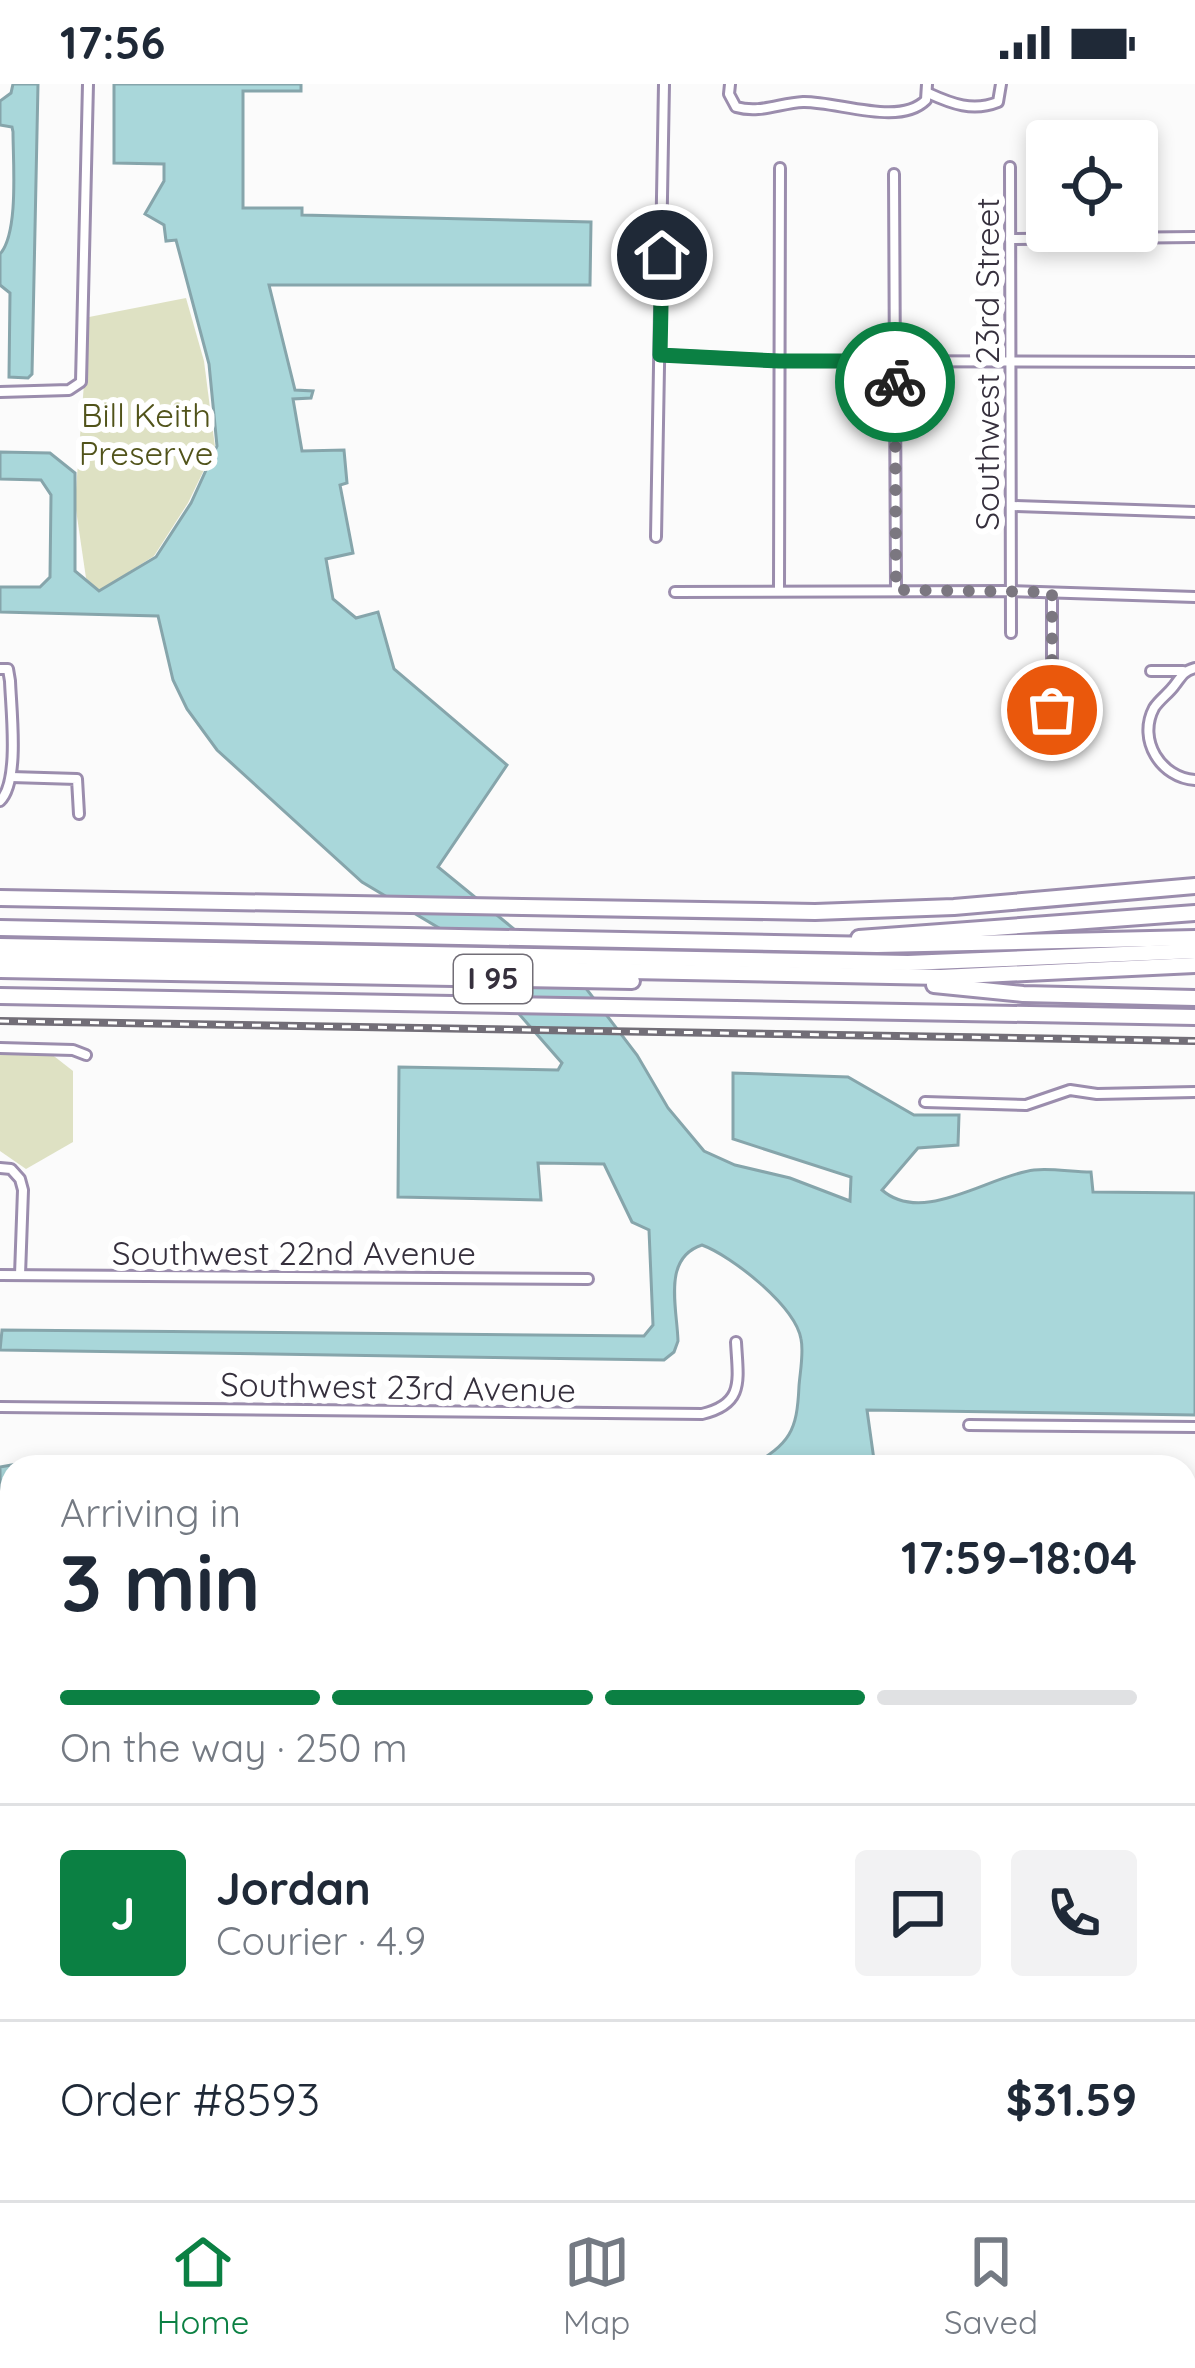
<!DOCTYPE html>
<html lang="en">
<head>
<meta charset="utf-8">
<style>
  :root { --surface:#fff; --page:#f2f2f3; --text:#1f2937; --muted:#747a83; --line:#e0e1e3; --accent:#0b8043 }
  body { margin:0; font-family:Quicksand,sans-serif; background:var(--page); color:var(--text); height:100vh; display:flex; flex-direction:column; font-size:45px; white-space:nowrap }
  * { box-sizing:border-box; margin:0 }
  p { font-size:39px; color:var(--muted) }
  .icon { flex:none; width:66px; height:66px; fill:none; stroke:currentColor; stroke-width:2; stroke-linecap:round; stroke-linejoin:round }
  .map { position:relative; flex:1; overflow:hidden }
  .side { position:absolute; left:0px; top:1371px; width:1197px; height:747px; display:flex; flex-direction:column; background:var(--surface); border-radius:36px 36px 0 0; box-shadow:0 6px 18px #0003 }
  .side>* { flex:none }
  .controls { position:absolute; left:1026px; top:36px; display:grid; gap:24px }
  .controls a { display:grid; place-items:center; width:132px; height:132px; border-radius:12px; background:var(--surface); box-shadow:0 6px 18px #0003; font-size:60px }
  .pin { position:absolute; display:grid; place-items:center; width:102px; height:102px; color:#fff; margin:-51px; border:6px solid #fff; border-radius:50%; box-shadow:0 3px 12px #0007 }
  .courier { position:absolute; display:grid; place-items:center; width:120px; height:120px; margin:-60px; border:9px solid #0b8043; border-radius:50%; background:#fff; color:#222; box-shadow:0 3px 15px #0007 }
  .headline em { font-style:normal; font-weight:700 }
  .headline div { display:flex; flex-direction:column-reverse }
  .headline { display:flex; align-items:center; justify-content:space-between; height:204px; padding:0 60px }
  h1 { font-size:78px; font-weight:700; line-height:90px }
  .bar { display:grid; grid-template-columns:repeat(4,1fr); gap:18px 12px; align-content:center; height:144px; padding:0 60px }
  .bar i { height:15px; border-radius:9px; background:var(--line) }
  .bar .current { background:var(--accent) }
  .bar p { grid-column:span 4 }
  .line { display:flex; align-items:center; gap:30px; padding:0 60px; border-top:3px solid var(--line) }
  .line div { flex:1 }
  .round { display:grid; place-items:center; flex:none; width:126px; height:126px; border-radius:12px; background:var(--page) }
  .status { display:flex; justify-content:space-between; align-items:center; height:84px; padding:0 60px; background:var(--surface); direction:ltr }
  .status svg { height:33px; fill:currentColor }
  .tab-bar { display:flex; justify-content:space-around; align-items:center; height:168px; border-top:3px solid var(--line); background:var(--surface); font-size:33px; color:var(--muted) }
  .tab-bar a { display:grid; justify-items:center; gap:6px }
  .tab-bar .current { color:var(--accent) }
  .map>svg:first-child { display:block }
  .green { fill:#dee1c3 }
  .water { fill:#a9d7da; stroke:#86a5ab; stroke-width:3 }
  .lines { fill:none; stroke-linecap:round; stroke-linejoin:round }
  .canal { stroke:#a9d7da; stroke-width:10 }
  .minor-casing { stroke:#9b8dad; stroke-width:14 }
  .tertiary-casing { stroke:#9b8dad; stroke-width:15 }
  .motorway-casing { stroke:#9b8dad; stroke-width:20 }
  .minor { stroke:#fff; stroke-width:8 }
  .tertiary { stroke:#fff; stroke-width:9 }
  .motorway { stroke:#fff; stroke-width:14 }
  .rail-casing { stroke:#726e77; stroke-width:8 }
  .rail { stroke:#fff; stroke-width:3; stroke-dasharray:9; stroke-linecap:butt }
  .done { stroke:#7b7780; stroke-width:12; stroke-dasharray:0 21.6 }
  .route { stroke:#0b8043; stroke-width:15 }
  .labels { text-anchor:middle; stroke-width:12; stroke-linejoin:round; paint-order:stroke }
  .shield { fill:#fff; stroke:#726e77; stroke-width:3 }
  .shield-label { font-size:30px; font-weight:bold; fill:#36303d }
  .street-label { font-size:33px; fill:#36303d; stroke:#fff }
  .park-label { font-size:33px; fill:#51531a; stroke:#fff }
</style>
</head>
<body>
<div class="status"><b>17:56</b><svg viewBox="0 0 49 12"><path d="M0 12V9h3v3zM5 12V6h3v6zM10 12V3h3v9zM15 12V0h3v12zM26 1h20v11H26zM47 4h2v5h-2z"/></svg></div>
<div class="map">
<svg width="1195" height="2116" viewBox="0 0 1195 2116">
  <rect width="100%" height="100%" fill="#fbfbfb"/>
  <g class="green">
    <path d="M186,214l18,63 11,86 -27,56 -34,53 -55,35 -13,-13 -11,-75 14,-186z"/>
    <path d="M0,968l50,1 23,18v71l-47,27 -26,-18z"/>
  </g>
  <g class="water">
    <path d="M13,0h25l-6,290 -4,4 -19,-1 1,-84 -10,-8v-31c19,-21 13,-92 13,-122l-1,-5 -12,-2v-24l11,-8z"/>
    <path d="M114,0h187v7h-58v117h59v7l289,7 -1,63h-321l26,105 18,1 -2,7 -18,1 9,52 42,-1 3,33 -7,2 13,68 -27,6 7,40 23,19 22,-6 16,57 113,96 -69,102 147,120 52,68 31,53 36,43 31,14 55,13 60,23 1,-24 -118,-38v-66l115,4 66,38h45l-1,30 -40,3 -36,42c41,36 108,-15 152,-20 18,-2 38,2 57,2l2,20 102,1v222l-328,-5 8,57h-125c40,-24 47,-35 49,-81 1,-14 5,-33 2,-47 -6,-33 -69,-83 -99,-94 -40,13 -25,62 -24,96l-4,11 -10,8 -664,-10 2,-20 642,6 9,-11 -4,-95 -17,-8 -28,-58 -66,-1 3,37 -143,-3 1,-130 159,3 4,-7 -113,-129 -87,-52 -145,-132 -30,-41 -14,-29 -15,-64 -158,-4v-25h40l10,-10 1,-82 -10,-15 -41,-1v-27l50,1 25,20v98l24,20 57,-34 35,-54 26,-57 -8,-82 -33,-124 -10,1 -2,-16 -19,-11 19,-33v-17l-50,-1z"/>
    <path d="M28,1378l524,5h-540v22l-12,4v-26z"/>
  </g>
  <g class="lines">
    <g class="canal">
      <path d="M266,2106v10"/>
      <path d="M391,2106v10"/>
    </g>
    <g class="minor-casing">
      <g id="minor">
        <path d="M730,0l-1,10 7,13c24,7 44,-4 67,-5 34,-1 96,25 123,-2l1,-16"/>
        <path d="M928,9c24,11 45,19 70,9l3,-18"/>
        <path d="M1010,83l1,466"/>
        <path d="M894,90l2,416"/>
        <path d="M1010,155l185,-2"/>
        <path d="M660,271l119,6 416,1"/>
        <path d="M0,308l69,-2 12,-8 7,-298"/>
        <path d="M1013,422l182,6"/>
        <path d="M656,453l8,-453"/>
        <path d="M779,507l1,-423"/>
        <path d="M675,508l337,-1 183,6"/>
        <path d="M1052,509v156"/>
        <path d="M1195,584c-13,4 -13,8 -21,18 -6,8 -15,14 -20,22 -17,32 7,70 41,72"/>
        <path d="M0,585h8l2,12c1,29 10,101 -10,120"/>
        <path d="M1151,587h32"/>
        <path d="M11,693l66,2 2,35"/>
        <path d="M0,964l73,2 13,5"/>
        <path d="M925,1018l101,3 44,-15 27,4 98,-2"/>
        <path d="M0,1084l11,1 9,10 3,11 -3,85"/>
        <path d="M0,1191l588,4"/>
        <path d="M0,1323l702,7c43,-10 36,-34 34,-72"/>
        <path d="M969,1341l226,2"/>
        <path d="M1185,1415h10"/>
        <path d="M1185,1521l10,-4"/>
        <path d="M0,1554h12"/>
        <path d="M0,1786l6,-10 6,-53"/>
        <path d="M1185,1907l5,1"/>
        <path d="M0,2013l12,-1"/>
        <path d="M1185,2091l10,1"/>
        <path d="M91,2116v-10"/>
        <path d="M195,2116l1,-10"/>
        <path d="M327,2116v-10"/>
        <path d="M455,2116v-10"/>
      </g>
    </g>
    <g class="tertiary-casing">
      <g id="tertiary">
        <path d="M0,1897l12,-1"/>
        <path d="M960,2106l4,10"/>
      </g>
    </g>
    <g class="motorway-casing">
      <g id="motorway">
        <path d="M0,814l815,14 139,-5 241,-21"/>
        <path d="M0,844l877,17 318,-7"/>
        <path d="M859,854l336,-25"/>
        <path d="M0,862l908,17 287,-12"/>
        <path d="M0,875l941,18 254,-12"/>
        <path d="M0,886l632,11"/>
        <path d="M934,901l89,9 172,4"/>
        <path d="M0,912l1195,21"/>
      </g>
    </g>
    <use href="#minor" class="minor"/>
    <use href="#tertiary" class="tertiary"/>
    <use href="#motorway" class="motorway"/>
    <g class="rail-casing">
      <path id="rail" d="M0,937l1195,20"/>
    </g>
    <use href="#rail" class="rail"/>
  </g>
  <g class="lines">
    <path class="done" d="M895,298l1,208 156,2v118"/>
    <path class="route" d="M662,171l-2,100 119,6h116v21"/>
  </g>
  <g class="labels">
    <rect class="shield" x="454" y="871" width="78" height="48" rx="9"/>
    <g class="shield-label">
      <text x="493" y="905">I 95</text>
    </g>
    <g class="street-label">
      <text transform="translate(987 280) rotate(-90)" y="12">Southwest 23rd Street</text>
      <text x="294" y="1181">Southwest 22nd Avenue</text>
      <text transform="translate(398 1303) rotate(1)" y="12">Southwest 23rd Avenue</text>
    </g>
    <g class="park-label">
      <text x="146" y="343">Bill Keith<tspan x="146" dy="38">Preserve</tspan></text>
    </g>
  </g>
</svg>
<div class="controls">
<a><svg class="icon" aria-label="locate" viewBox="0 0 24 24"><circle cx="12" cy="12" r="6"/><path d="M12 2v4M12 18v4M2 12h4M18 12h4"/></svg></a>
</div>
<div class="pin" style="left:1052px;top:626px;background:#ea580c"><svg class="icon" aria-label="bag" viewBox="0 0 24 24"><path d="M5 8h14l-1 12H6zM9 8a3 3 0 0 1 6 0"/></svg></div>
<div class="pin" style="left:662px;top:171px;background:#1f2937"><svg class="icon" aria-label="home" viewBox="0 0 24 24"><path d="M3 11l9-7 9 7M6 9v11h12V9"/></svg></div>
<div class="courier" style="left:895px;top:298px"><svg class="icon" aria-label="bike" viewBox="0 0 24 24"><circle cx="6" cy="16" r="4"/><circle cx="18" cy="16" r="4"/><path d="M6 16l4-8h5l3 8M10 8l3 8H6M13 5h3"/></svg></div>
<section class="side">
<div class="headline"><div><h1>3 min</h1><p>Arriving in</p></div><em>17:59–18:04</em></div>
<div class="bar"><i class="current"></i><i class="current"></i><i class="current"></i><i></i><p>On the way · 250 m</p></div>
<div class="line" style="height:216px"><b class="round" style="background:var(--accent);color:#fff">J</b><div><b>Jordan</b><p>Courier · 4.9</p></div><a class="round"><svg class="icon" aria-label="chat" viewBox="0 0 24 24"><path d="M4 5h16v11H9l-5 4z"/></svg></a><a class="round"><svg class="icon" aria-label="phone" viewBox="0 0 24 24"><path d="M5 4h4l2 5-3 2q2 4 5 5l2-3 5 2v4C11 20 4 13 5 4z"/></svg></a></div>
<div class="line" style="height:156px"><div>Order #8593</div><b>$31.59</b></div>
</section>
</div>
<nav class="tab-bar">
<a class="current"><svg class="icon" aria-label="home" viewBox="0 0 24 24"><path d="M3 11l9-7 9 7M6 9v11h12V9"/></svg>Home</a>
<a><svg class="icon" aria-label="map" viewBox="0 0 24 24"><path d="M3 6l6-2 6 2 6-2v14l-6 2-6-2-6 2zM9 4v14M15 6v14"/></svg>Map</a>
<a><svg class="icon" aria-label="saved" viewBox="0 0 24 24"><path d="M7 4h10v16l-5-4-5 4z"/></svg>Saved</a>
</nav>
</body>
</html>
